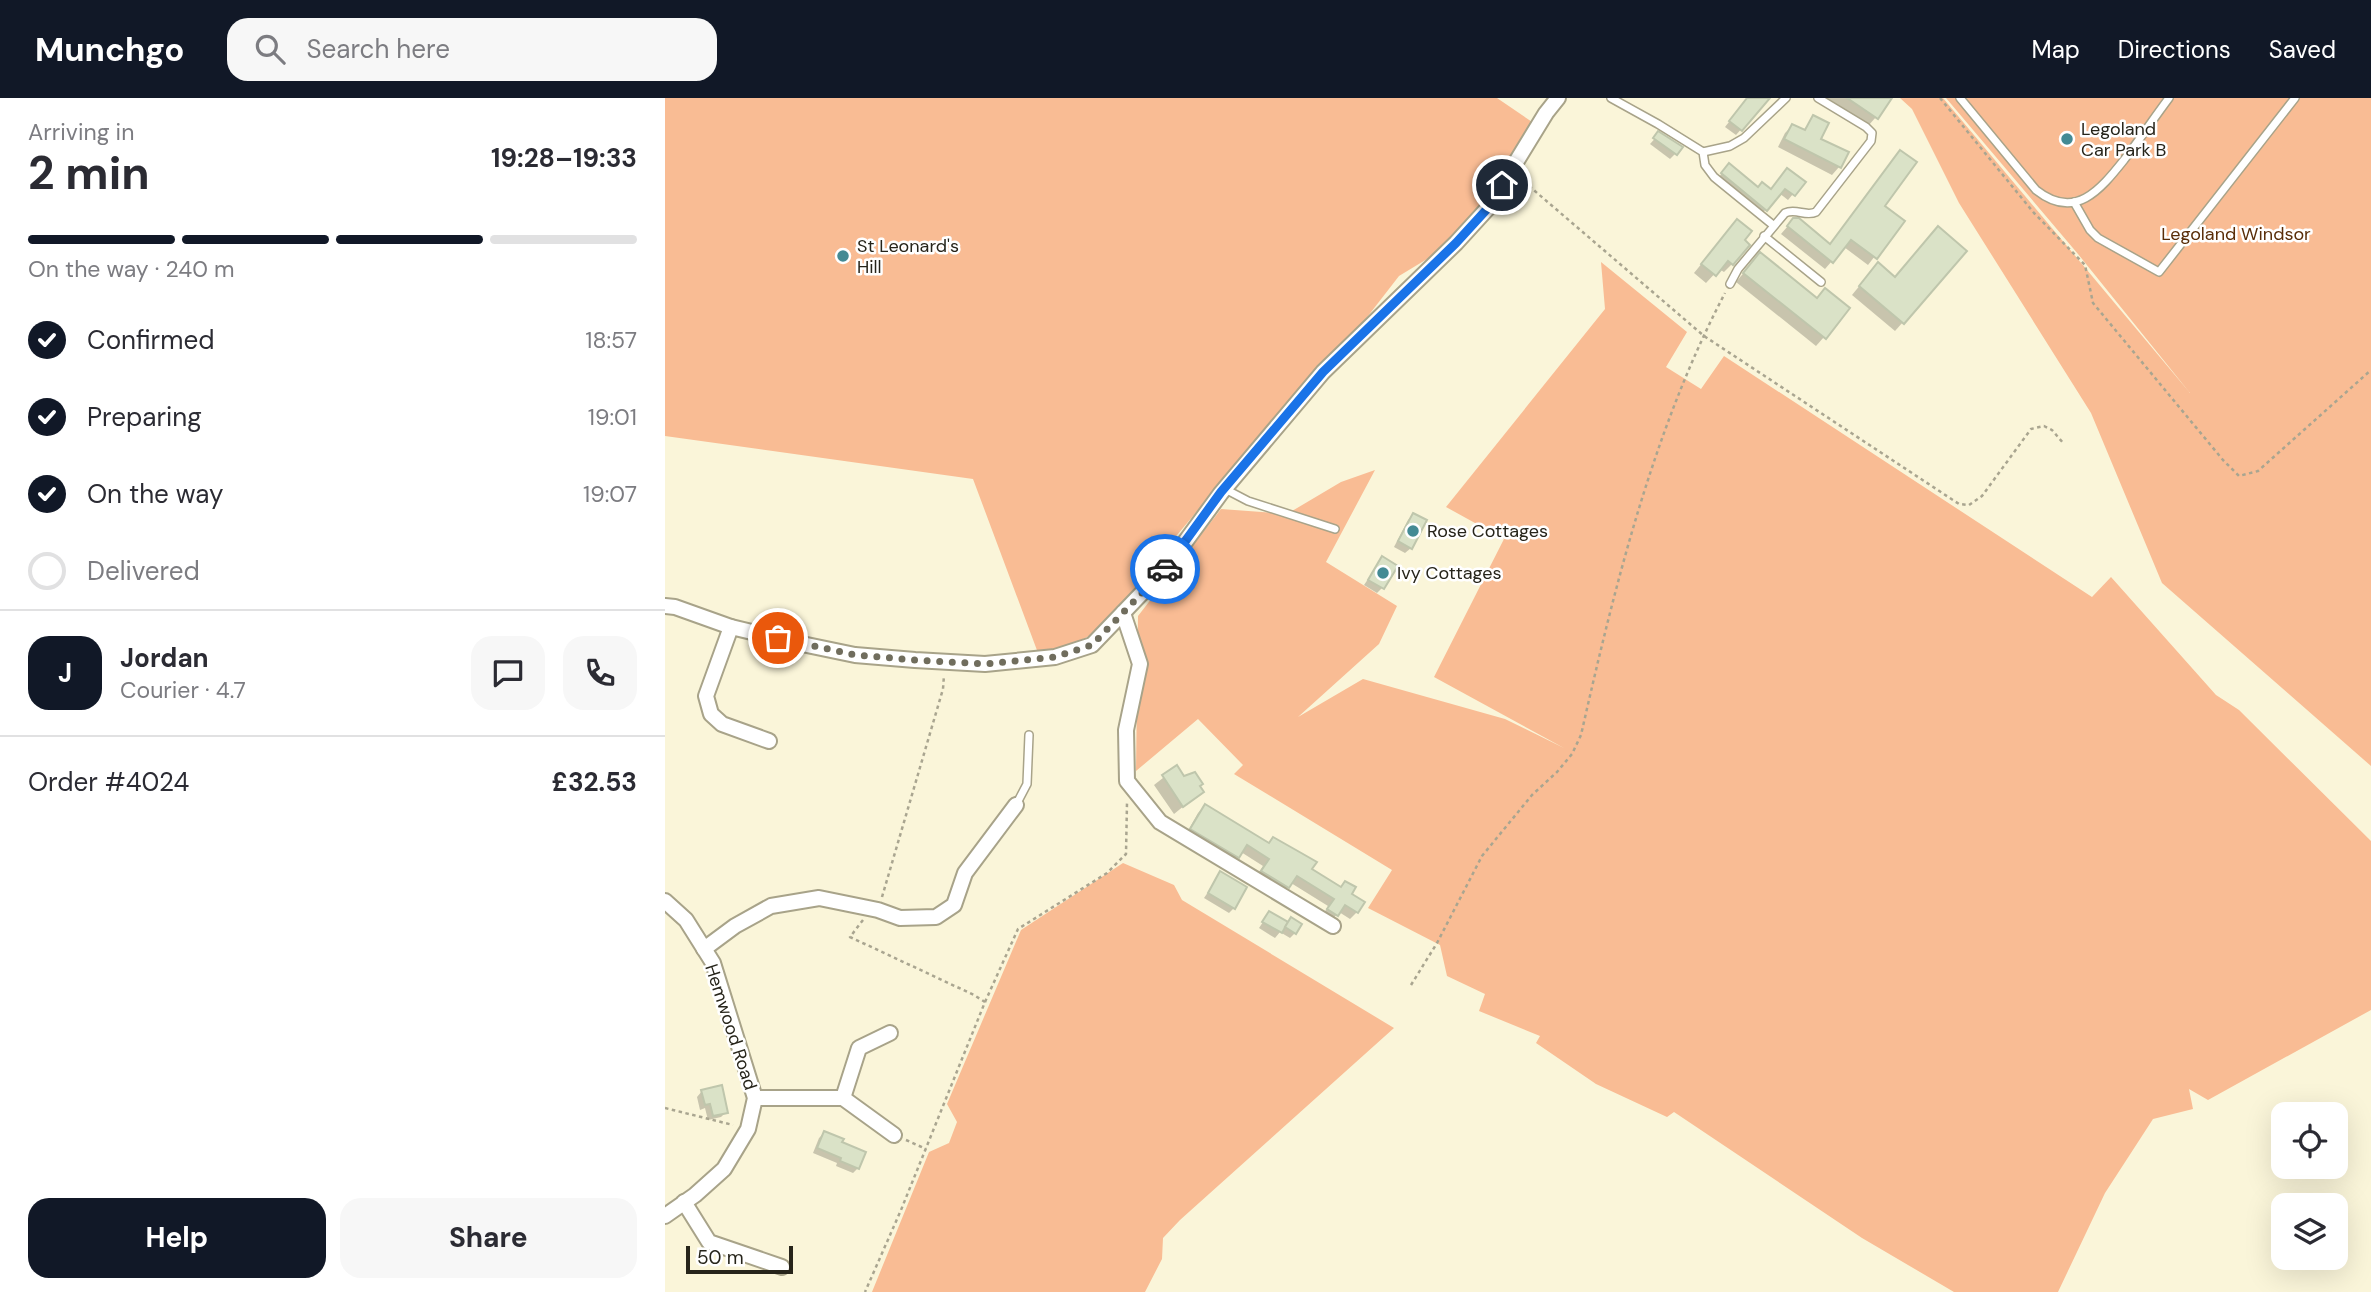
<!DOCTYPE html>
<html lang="en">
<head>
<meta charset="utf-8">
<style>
  :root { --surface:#fff; --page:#f7f7f7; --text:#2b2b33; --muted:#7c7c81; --line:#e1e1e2; --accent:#111827 }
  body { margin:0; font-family:"DM Sans",sans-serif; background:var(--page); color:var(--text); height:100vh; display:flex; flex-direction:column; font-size:26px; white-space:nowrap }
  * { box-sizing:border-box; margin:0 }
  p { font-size:23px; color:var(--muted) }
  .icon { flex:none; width:38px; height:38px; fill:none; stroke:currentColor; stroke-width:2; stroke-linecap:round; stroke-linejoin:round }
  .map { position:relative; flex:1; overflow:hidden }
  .details { display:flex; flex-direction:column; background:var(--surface); width:665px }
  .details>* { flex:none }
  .tools { position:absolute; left:1606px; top:1004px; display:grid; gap:14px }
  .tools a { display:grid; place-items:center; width:77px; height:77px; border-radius:14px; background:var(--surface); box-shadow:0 7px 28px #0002; font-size:35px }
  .scale { position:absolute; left:21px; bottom:18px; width:107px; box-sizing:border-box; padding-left:7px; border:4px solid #26241a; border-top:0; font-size:19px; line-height:24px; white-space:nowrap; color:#26241a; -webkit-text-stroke:5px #fff; paint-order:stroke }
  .pin { position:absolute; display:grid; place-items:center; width:60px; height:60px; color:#fff; margin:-30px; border:4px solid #fff; border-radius:50%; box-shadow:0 2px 7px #0007 }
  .courier { position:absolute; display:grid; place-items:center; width:70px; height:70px; margin:-35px; border:5px solid #1a73e8; border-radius:50%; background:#fff; color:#222; box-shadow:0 2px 9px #0007 }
  .summary em { font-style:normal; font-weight:700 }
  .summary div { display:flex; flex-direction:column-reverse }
  .summary { display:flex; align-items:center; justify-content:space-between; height:119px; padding:0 28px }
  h1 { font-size:46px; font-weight:700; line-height:52px }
  .bar { display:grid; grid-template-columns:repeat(4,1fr); gap:10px 7px; align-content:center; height:84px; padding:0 28px }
  .bar i { height:9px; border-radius:5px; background:var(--line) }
  .bar .active { background:var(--accent) }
  .bar p { grid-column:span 4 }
  .line { display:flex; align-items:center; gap:18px; padding:0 28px; border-top:2px solid var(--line) }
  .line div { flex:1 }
  .round { display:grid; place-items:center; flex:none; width:74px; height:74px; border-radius:21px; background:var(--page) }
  ol { padding:0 28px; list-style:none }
  li { display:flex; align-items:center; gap:21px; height:77px }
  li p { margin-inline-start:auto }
  li .icon { padding:7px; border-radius:50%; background:var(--accent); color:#fff; stroke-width:4 }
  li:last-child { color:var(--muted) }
  li i { width:38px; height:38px; border:4px solid var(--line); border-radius:50% }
  .primary-button { display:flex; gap:14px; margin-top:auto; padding:14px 28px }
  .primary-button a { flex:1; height:80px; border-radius:21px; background:var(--accent); color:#fff; font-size:28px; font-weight:700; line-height:80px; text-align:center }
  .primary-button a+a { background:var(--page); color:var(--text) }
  header { display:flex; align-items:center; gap:42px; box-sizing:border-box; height:98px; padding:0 35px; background:var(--accent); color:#fff }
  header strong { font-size:33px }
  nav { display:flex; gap:38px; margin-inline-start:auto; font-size:24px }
  .search { width:490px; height:63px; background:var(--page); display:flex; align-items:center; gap:18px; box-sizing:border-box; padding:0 24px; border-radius:21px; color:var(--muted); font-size:26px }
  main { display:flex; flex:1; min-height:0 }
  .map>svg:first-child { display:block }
  .green { fill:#f9bc94 }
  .shadow { fill:#0003 }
  .building { fill:#dae2c7; stroke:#bfc6ac; stroke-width:2 }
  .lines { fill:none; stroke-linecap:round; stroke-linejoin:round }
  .lane-casing { stroke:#a8a389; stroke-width:10 }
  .street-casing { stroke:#a8a389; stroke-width:18 }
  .path { stroke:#a9a590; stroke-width:2.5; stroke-dasharray:3.5 3.5; stroke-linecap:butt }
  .lane { stroke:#fff; stroke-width:7 }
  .street { stroke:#fff; stroke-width:14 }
  .done { stroke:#706d5d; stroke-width:7; stroke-dasharray:0 12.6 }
  .route { stroke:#1a73e8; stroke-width:9 }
  .poi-dot { fill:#438a94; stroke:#fff; stroke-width:2.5 }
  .labels { text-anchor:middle; stroke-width:5; stroke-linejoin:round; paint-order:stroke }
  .poi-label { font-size:18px; fill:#26241a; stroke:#fff; text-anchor:start }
  .park-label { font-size:18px; fill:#592d08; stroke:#fff }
  .street-label { font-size:18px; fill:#26241a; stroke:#fff }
</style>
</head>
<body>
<header>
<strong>Munchgo</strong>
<div class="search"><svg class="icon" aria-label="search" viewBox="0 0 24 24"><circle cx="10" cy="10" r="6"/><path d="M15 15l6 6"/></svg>Search here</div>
<nav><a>Map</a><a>Directions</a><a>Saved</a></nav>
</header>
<main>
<section class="details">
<div class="summary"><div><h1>2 min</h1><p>Arriving in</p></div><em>19:28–19:33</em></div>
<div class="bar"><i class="active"></i><i class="active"></i><i class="active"></i><i></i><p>On the way · 240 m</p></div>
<ol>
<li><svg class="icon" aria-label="check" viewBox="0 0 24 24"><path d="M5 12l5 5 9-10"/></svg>Confirmed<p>18:57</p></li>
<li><svg class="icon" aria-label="check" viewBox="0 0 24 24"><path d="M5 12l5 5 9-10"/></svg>Preparing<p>19:01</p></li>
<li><svg class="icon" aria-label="check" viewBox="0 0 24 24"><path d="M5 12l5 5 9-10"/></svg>On the way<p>19:07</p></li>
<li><i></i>Delivered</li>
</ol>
<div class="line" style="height:126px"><b class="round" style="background:var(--accent);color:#fff">J</b><div><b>Jordan</b><p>Courier · 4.7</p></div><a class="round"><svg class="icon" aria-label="chat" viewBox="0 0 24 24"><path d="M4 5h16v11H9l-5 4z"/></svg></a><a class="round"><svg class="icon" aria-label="phone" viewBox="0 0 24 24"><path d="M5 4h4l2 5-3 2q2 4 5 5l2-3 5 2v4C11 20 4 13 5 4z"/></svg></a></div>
<div class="line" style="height:91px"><div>Order #4024</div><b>£32.53</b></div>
<div class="primary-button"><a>Help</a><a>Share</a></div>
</section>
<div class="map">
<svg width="1706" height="1194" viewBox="0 0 1706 1194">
  <rect width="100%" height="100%" fill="#faf5d9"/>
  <g class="green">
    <path d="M0,0h832l38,26 -41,65 -57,64 -38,23 -31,40 -88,96 -123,147 -43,57 -17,16 -28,14 -31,7 -65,-174 -308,-43z"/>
    <path d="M1235,0h43l247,295 -112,-139 -132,-156h425v668l-209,-183 -71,-170 -132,-210 -47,-94z"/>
    <path d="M936,164l86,70 -21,35 35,22 23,-33 368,241 19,-20 105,118 23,15 132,131v169l-163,90 -19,-11 4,20 -40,10 -48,74 -47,99h-104l-92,-54 -188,-126 -7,5 -71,-33 -60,-41 4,-7 -61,-25 6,-17 -38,-18 -7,-31 -72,-37 24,-38 -158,-96 9,-9 -45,-46 -62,52 2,-155 83,-107 66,5 54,-32 34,-12 -49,92 71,44 -18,38 -81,73 65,-38 142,40 59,29 -130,-71 70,-138 -58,-32 159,-198z"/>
    <path d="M458,765l51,22 8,15 212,128 -214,192 -17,18 -1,21 -17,33h-273l57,-140 20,-9 8,-21 -10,-18 74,-174z"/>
  </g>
  <g class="shadow">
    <path d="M1083,0h20l-32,37 -11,-8z"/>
    <path d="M1162,0h59l-10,19 -8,9z"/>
    <path d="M1149,19l5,22 20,28 -7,8 -54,-28 7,-14 7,-7 11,5z"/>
    <path d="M994,36l16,20 -5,5 -20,-15z"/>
    <path d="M1059,73l33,18 13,2 33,-9 -15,18 -9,-7 -18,22 -44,-36z"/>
    <path d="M1217,108l20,15 -34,44 -24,-18 -19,22 -44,-35 13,-15 35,26z"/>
    <path d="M1064,132l14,11 -11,23 -8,8 -5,-3 -13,14 -12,-10z"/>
    <path d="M1087,165l72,74 -8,9 -80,-64z"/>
    <path d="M1205,175l33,49 -8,9 -43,-36z"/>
    <path d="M748,417l-2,33 -6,5 -11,-6 14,-27z"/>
    <path d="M717,461v29l-5,5 -13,-8z"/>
    <path d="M512,669l7,11 14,9 3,5 -27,22 -20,-29z"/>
    <path d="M540,708l144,89 8,17 -7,7 -11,-7 -9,10 -8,-5 6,-11 -37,-23 -10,11 -26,-16 8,-12 -22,-14 -10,12 -46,-28 13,-23z"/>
    <path d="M556,775l13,35 -5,5 -25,-15z"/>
    <path d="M604,815l26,20 -5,5 -10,-6 -5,6 -16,-10z"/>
    <path d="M37,993l24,21 -5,5 -13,3 -3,-12 -5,2 -3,-13z"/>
    <path d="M159,1035l16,10 18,25 -5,5 -17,-7 1,-3 -24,-10 6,-15z"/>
  </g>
  <g class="building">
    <path d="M1082,0h23l-28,33 -13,-10z"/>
    <path d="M1182,0h45l-14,21z"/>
    <path d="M1148,17l16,8 -8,16 28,13 -8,16 -57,-29 8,-15 13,6z"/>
    <path d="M993,33l25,16 -6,8 -24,-17z"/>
    <path d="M1235,52l17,12 -32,44 20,15 -28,38 -26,-19 -18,23 -46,-37 6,-8h6l31,26z"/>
    <path d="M1064,65l29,24 4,-5 9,7 16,-21 19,14 -11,14 -10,-7 -18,22 -46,-38z"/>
    <path d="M1072,121l15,12 -7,9 5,5 -17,20 -5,-4 -12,15 -15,-12z"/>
    <path d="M1273,128l29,25 -63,73 -45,-38 19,-24 17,15z"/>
    <path d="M1095,154l57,46 8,-10 25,20 -24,31 -83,-66z"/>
    <path d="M748,415l14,7 -15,29 -14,-8z"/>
    <path d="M717,458l16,10 -14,23 -16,-9z"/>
    <path d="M512,667l7,11 11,-4 8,12 -3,2 4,6 -21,15 -21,-32z"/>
    <path d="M540,706l64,39 4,-6 23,13 21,12 -5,7 29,18 4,-6 11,6 -4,7 13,8 -7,11 -13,-8 -7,11 -11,-7 7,-10 -37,-23 -8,12 -28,-17 8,-12 -22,-14 -8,13 -49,-29z"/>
    <path d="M555,773l27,16 -12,22 -27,-16z"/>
    <path d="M604,813l19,11 -6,11 -20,-11z"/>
    <path d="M626,819l11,7 -6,10 -11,-7z"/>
    <path d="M57,987l6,28 -15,3 -3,-12 -5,1 -4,-15z"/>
    <path d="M159,1033l20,8 -2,3 24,10 -7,17 -19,-8 1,-3 -24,-10z"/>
  </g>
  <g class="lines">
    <g class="lane-casing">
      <g id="lane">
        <path d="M946,0l47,26 45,28 2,13 9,12 59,48"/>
        <path d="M1295,0l76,92c39,31 64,0 88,-30 16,-21 30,-42 45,-62"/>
        <path d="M1038,54l27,-6 14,-8 42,-40"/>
        <path d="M1409,104l16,28 8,8 61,34 136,-174"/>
        <path d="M1099,138l57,46"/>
        <path d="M1065,186l8,-15 47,-56c11,-5 21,4 31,-1l55,-71 1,-8 -6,-6 -48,-29"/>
        <path d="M560,391l23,12 87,28"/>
        <path d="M351,707l11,-21 2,-49"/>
      </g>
    </g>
    <g class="street-casing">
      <g id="street">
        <path d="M0,508l10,1 56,20 71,17 53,11 60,5 70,4 70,-7 37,-12 74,-77 55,-75 102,-121 133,-129 32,-35 58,-95 12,-15"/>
        <path d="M458,515l17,51 -14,66 1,51 33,41 173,104"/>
        <path d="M66,529l-25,69 5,18 11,10 47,17"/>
        <path d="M0,803l21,19 27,43 42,135 -7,31 -24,40 -29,26 -30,21"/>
        <path d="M39,851l31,-23 36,-20 48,-8 59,12 22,8 36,-1 18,-12 11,-32 51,-68"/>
        <path d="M90,1000h88l51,37"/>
        <path d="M178,1000l16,-50 31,-15"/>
        <path d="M19,1104l25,40 73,25"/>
      </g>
    </g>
    <g class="path">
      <path d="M1275,0l94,115 51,52 8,38 130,157 16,16 19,-5 113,-101"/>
      <path d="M864,88l175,150 255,168 10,1 13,-9 49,-67 13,-3 8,4 12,14"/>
      <path d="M217,799l61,-208 1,-14"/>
      <path d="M198,822l-13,17 124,58 11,7 -84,208 -36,82"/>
      <path d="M746,887l26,-42 45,-87 50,-61 25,-23 15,-18 9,-19c34,-150 72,-305 144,-442"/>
      <path d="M320,904l33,-73 89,-56 19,-19 1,-51"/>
      <path d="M0,1010l68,17"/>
      <path d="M241,1042l20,9"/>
    </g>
    <use href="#lane" class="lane"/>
    <use href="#street" class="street"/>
  </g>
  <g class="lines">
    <path class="done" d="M113,540l77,17 60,5 70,4 70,-7 37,-12 73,-76"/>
    <path class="route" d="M500,471l56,-77 102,-120 133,-129 32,-35 14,-23"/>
  </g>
  <g class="poi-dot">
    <circle cx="1402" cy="41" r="7"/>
    <circle cx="178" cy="158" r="7"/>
    <circle cx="748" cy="433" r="7"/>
    <circle cx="718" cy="475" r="7"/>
  </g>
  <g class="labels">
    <g class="poi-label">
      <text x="1416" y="37">Legoland<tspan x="1416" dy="21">Car Park B</tspan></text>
      <text x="192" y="154">St Leonard's<tspan x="192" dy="21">Hill</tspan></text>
      <text x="762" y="439">Rose Cottages</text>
      <text x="732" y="481">Ivy Cottages</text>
    </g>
    <g class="park-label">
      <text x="1571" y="142">Legoland Windsor</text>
    </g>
    <g class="street-label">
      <text transform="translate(66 929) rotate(72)" y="6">Hemwood Road</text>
    </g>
  </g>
</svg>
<div class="tools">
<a><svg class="icon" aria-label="locate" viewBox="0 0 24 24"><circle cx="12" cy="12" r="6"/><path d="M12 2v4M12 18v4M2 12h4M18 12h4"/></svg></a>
<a><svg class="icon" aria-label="layers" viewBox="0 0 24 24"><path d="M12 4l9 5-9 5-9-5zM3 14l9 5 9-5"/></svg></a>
</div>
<div class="scale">50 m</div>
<div class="pin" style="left:113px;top:540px;background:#ea580c"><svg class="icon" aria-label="bag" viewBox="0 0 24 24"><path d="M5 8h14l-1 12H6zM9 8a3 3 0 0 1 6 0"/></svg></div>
<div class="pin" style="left:837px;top:87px;background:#1f2937"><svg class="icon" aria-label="home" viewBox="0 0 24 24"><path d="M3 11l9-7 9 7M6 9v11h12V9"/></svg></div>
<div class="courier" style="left:500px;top:471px"><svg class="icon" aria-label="car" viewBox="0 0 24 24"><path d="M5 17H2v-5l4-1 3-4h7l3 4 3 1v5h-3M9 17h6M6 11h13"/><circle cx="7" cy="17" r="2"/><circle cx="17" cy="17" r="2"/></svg></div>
</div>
</main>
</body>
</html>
